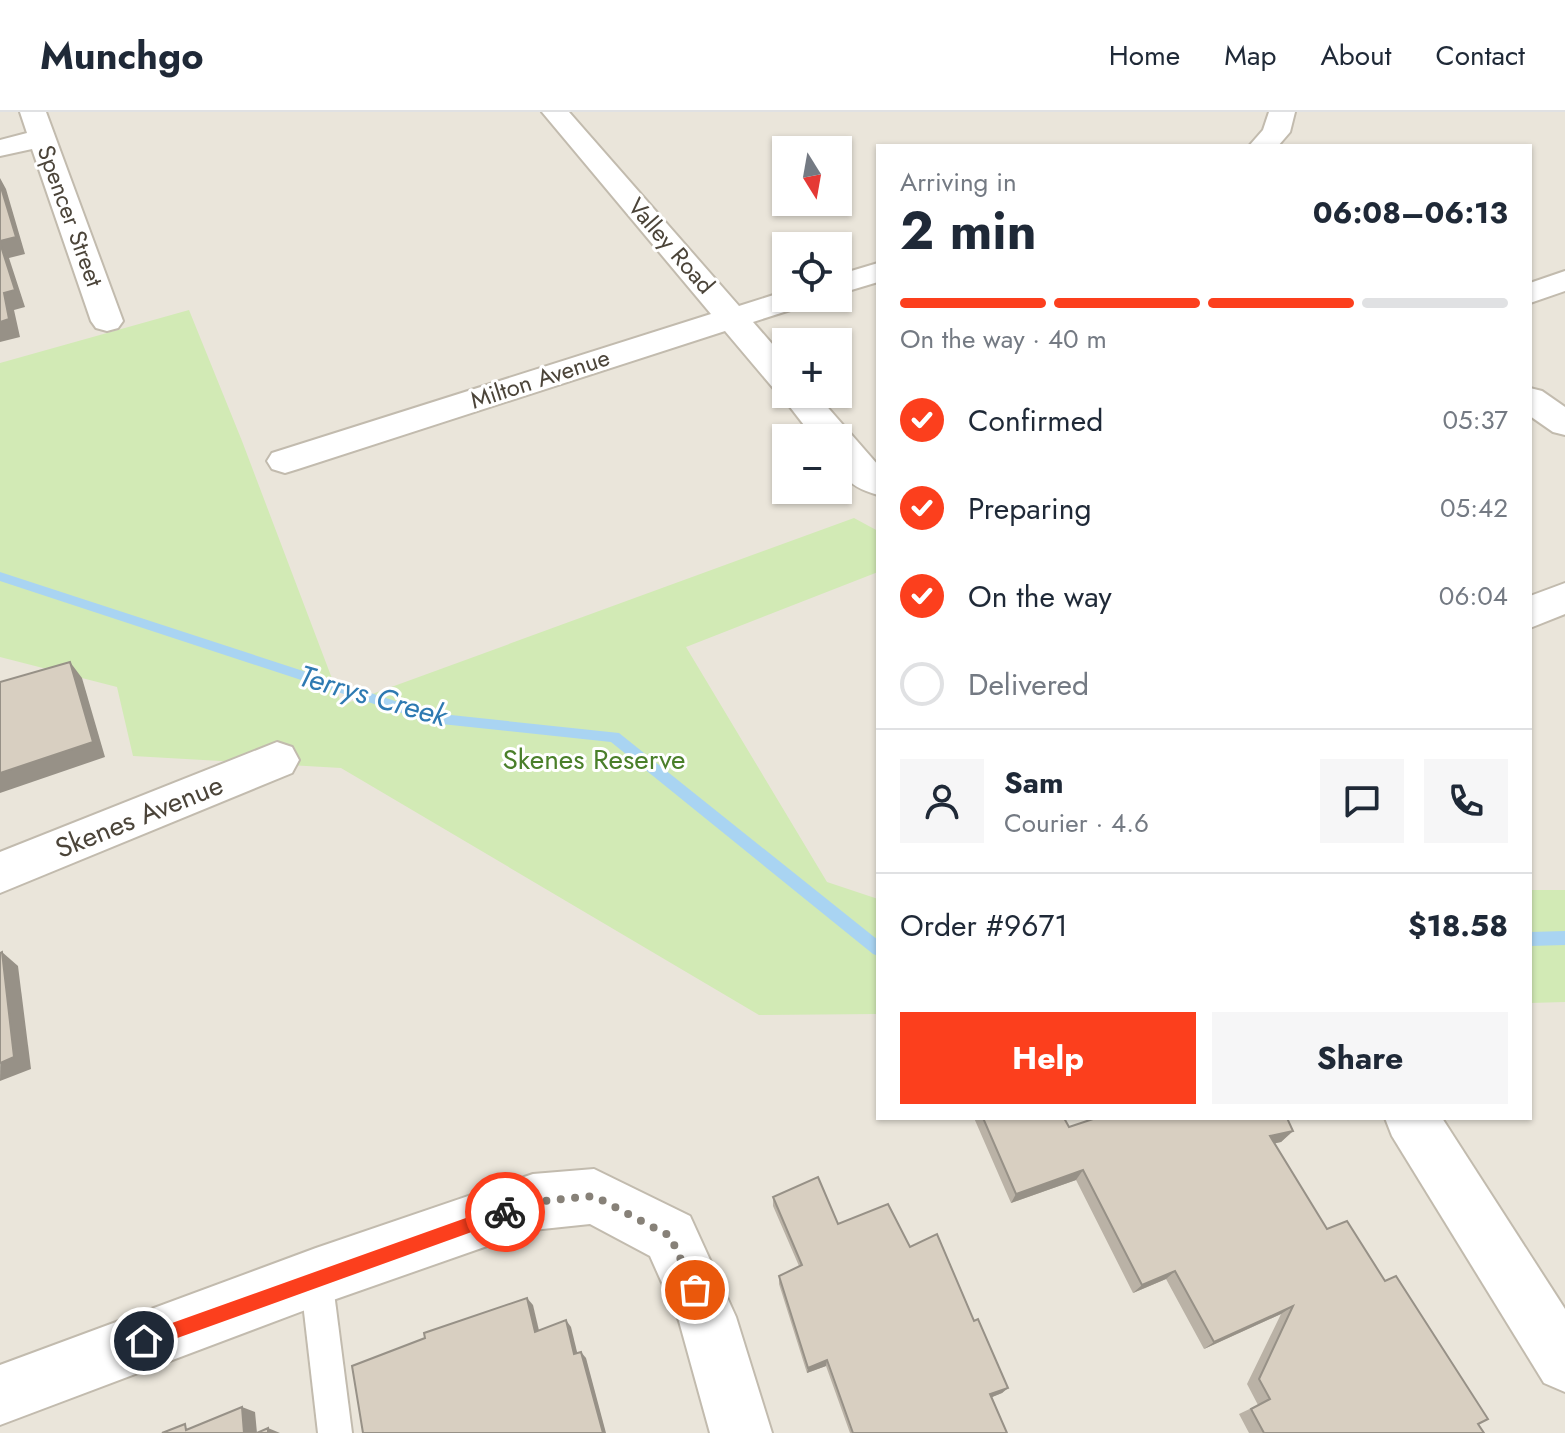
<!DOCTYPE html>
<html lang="en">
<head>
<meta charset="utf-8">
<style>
  :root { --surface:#fff; --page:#f6f6f7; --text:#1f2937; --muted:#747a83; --line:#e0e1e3; --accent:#fc3f1d }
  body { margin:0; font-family:Jost,sans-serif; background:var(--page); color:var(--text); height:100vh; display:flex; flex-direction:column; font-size:30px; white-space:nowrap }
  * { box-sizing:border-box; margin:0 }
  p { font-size:26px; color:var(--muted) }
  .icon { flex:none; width:44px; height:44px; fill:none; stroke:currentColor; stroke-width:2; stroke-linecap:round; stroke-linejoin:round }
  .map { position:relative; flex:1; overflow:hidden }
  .drawer { position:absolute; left:876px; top:32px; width:656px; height:976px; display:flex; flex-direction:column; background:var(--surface); border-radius:0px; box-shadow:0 2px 6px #0004 }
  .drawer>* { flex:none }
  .needle { width:52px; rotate:169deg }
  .buttons { position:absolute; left:772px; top:24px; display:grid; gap:16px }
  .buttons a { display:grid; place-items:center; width:80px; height:80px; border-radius:0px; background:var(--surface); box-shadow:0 2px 6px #0004; font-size:40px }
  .pin { position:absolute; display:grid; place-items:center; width:68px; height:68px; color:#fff; margin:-34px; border:4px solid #fff; border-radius:50%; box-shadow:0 2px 8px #0007 }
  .courier { position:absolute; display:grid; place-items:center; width:80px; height:80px; margin:-40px; border:6px solid #fc3f1d; border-radius:50%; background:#fff; color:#222; box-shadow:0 2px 10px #0007 }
  .overview em { font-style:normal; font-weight:700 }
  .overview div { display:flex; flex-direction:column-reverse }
  .overview { display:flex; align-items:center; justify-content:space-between; height:136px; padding:0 24px }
  h1 { font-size:52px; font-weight:700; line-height:60px }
  .bar { display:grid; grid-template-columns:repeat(4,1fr); gap:12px 8px; align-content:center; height:96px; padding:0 24px }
  .bar i { height:10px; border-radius:6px; background:var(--line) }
  .bar .selected { background:var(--accent) }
  .bar p { grid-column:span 4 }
  .line { display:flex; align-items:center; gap:20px; padding:0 24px; border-top:2px solid var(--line) }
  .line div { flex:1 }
  .round { display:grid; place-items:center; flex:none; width:84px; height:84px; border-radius:0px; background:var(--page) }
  ol { padding:0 24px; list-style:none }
  li { display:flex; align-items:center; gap:24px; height:88px }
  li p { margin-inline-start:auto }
  li .icon { padding:8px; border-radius:50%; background:var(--accent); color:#fff; stroke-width:4 }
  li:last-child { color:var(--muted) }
  li i { width:44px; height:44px; border:4px solid var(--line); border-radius:50% }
  .button { display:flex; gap:16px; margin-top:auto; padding:16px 24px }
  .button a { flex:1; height:92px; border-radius:0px; background:var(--accent); color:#fff; font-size:32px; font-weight:700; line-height:92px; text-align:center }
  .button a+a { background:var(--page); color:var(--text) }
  header { display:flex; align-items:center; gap:48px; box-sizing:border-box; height:112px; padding:0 40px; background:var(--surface); border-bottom:2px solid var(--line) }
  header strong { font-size:38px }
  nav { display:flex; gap:44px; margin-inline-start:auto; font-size:28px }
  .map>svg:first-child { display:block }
  .residential { fill:#eae5da; fill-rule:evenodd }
  .green { fill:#d2eab5 }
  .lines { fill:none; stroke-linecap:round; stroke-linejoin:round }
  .stream { fill:#a9d4f2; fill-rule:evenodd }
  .service-casing { stroke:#c2bbae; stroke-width:4 }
  .minor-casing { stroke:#c2bbae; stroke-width:4 }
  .service { fill:#fff; fill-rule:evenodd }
  .minor { fill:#fff; fill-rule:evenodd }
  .wall { fill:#bab2a6 }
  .shaded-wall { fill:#979187 }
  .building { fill:#d8cfc1; stroke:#979187; stroke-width:2 }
  .route { fill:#fc3f1d }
  .done { stroke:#878178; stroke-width:8; stroke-dasharray:0 14.4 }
  .labels { text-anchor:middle; stroke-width:6; stroke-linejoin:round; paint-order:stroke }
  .far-street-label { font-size:24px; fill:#4b4439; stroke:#fff }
  .park-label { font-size:28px; fill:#4a7f2a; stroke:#fff }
  .street-label { font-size:28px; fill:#4b4439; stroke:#fff }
  .water-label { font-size:30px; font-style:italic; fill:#2e7ab2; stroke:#fff }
</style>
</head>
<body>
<header>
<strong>Munchgo</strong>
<nav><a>Home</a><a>Map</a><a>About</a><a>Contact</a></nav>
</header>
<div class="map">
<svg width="1565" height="1321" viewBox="0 0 1565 1321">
  <rect width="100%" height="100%" fill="#f6f3ec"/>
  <path class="residential" d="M0,0h1565v1321h-1565zM878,34h652v972h-652zM786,38h52v52h-52zM786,134h52v52h-52zM786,230h52v52h-52zM786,326h52v52h-52z"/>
  <g class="green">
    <path d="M189,198l53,131 100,264 512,-187 24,13v41l-192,75 141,235 51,17v115l-119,1 -418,-247 -208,-12 -16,-69 -117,-30v-294z"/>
    <path d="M1530,778h35v112l-35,1z"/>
  </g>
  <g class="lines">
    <g class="stream">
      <path d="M0,460l432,141 187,20 259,207v16l-5,-2 -262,-212 -179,-19 -432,-142z"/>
      <path d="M1565,819v14l-35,1v-14z"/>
    </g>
    <g class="service-casing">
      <path id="service" d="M316,1149l11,5 5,11 20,156h-34l-18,-156 5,-11z"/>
    </g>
    <g class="minor-casing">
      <g id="minor">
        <path d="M20,0h26l77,209 -5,7 -11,3 -11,-3 -5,-7 -59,-172 -32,7v-16l27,-7z"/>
        <path d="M542,0h27l170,194 47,-15v7h25l-5,7 -53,17 33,38v34h30l62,71v30c-35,-10 -40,-23 -40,-57h-24l-34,-44 2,-3 -8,-2 -49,-58 -427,138 -13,4 -13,-4 -5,-8 5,-8 439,-139z"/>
        <path d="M1269,0h26l-5,20 -12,14h-29l14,-16z"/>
        <path d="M878,151v19l-40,12v-19z"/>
        <path d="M1565,159v20l-35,12v-20z"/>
        <path d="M1530,276l12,3 23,16v28l-12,-3 -23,-16z"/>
        <path d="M1565,471v31l-35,14v-32z"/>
        <path d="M277,630l15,5 7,13 -7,13 -292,120v-41z"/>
        <path d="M1385,1006h57l123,191v83l-21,-9 -152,-247z"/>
        <path d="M594,1057l96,47 46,101 36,116h-62l-31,-112 -29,-65 -60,-32 -57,6 -217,76 -316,119v-60l316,-117 217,-74z"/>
      </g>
    </g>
    <use href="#service" class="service"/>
    <use href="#minor" class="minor"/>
  </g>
  <g class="wall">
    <path d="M974,1006h90l5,9 224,4 -12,11 -7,1 53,86 151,195 6,9h-235l-10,-19 19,-9 -11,-21 34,-70 -77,35 -38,-70 -33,14 -57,-113 -65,23z"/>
    <path d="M773,1085l65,27 72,23 64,74 34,67 -6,5 -10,4 15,36h-157l-24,-67 -19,7 -28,-89v-8l20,-10 -26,-60z"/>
  </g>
  <g class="shaded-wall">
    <path d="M0,66l6,11 19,65 -16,4 16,49 -11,3 6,27 -20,5v-20l4,-29 -4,-50z"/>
    <path d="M70,550l12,16 23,79 -105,36v-20z"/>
    <path d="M2,840l16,14 13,103 -31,12z"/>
    <path d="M1293,1019l-12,11 -22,5 11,-11z"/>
    <path d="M1083,1058l-7,10 -65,23 5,-9z"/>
    <path d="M1175,1159l-9,8 -33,14 9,-8z"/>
    <path d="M527,1186l6,7 8,34 -6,-7z"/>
    <path d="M1293,1194l-12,8 -77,35 10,-7z"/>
    <path d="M566,1208l5,7 8,33 -5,-6z"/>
    <path d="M581,1240l5,6 20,75h-3z"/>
    <path d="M827,1248l-1,6 -19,7 1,-5z"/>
    <path d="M1008,1276l-6,5 -17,7 5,-6z"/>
    <path d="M242,1295l13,5 2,21h-13z"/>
    <path d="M268,1316l12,5h-12z"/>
  </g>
  <g class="building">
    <path d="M0,72l16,53 -16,4z"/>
    <path d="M0,131l15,47 -11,3 5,26 -9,3z"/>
    <path d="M70,550l23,80 -93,31v-91z"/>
    <path d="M2,840l12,105 -14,6v-110z"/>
    <path d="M983,1006h81l5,9 27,-9h191l6,13 -23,5 57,93 20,-8 38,60 11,-5 92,143 -10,5 6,9h-220l-13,-24 19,-10 -11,-20 34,-73 -79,36 -39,-71 -33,14 -59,-115 -67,24z"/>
    <path d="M818,1065l20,47 50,-20 22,43 27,-13 37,87 4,-2 30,69 -18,6 17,39h-154l-26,-73 -19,8 -29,-92 23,-11 -29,-68z"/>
    <path d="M527,1186l8,34 31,-12 8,34 7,-2 22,81h-240l-11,-67 73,-28 -1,-5z"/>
    <path d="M242,1295l2,26h-82l23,-9 1,6z"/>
    <path d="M268,1316v5h-11z"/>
  </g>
  <path class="route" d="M505,1092l8,8 -8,8 -361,130 -7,-2 -2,-7 2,-6 7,-2z"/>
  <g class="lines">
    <path class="done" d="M505,1100l28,-10 61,-6 76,40 25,54"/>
  </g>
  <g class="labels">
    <g class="far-street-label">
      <text transform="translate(70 104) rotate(70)" y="8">Spencer Street</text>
      <text transform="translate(671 134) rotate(49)" y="8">Valley Road</text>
      <text transform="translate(540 267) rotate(-18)" y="8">Milton Avenue</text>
    </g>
    <g class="park-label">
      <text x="594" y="657">Skenes Reserve</text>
    </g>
    <g class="street-label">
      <text transform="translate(139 704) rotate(-22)" y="10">Skenes Avenue</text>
    </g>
    <g class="water-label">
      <text transform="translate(373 584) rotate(16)" y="10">Terrys Creek</text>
    </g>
  </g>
</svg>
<div class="buttons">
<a><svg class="needle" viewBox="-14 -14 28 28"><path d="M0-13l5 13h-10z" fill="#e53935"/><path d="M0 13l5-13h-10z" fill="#747a83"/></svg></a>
<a><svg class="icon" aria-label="locate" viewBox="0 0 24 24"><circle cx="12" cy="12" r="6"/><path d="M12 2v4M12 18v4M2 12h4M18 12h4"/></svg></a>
<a>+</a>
<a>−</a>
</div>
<div class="pin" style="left:695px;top:1178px;background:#ea580c"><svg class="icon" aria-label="bag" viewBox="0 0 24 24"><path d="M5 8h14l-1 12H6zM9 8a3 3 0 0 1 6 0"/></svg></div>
<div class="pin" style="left:144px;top:1229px;background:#1f2937"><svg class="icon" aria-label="home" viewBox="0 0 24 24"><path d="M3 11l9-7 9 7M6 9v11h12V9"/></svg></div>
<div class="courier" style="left:505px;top:1100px"><svg class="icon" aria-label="bike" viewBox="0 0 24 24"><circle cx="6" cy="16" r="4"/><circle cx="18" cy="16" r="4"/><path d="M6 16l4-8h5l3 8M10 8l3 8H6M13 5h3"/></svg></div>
<section class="drawer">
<div class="overview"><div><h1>2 min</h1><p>Arriving in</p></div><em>06:08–06:13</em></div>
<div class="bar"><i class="selected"></i><i class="selected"></i><i class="selected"></i><i></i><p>On the way · 40 m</p></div>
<ol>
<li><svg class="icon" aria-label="check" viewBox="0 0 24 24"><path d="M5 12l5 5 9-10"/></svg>Confirmed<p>05:37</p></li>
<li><svg class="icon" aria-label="check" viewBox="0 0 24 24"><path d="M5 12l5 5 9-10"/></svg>Preparing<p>05:42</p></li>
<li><svg class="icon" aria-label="check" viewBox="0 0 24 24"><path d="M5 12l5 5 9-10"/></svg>On the way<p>06:04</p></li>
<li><i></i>Delivered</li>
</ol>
<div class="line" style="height:144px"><a class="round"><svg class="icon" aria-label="person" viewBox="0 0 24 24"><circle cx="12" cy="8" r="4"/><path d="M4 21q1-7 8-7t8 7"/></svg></a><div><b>Sam</b><p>Courier · 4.6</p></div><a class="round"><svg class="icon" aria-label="chat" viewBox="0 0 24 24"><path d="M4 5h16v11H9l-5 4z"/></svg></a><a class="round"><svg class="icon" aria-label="phone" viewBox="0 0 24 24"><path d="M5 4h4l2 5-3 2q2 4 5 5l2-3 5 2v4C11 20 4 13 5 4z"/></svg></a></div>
<div class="line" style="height:104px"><div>Order #9671</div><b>$18.58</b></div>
<div class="button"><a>Help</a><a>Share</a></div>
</section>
</div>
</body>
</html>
